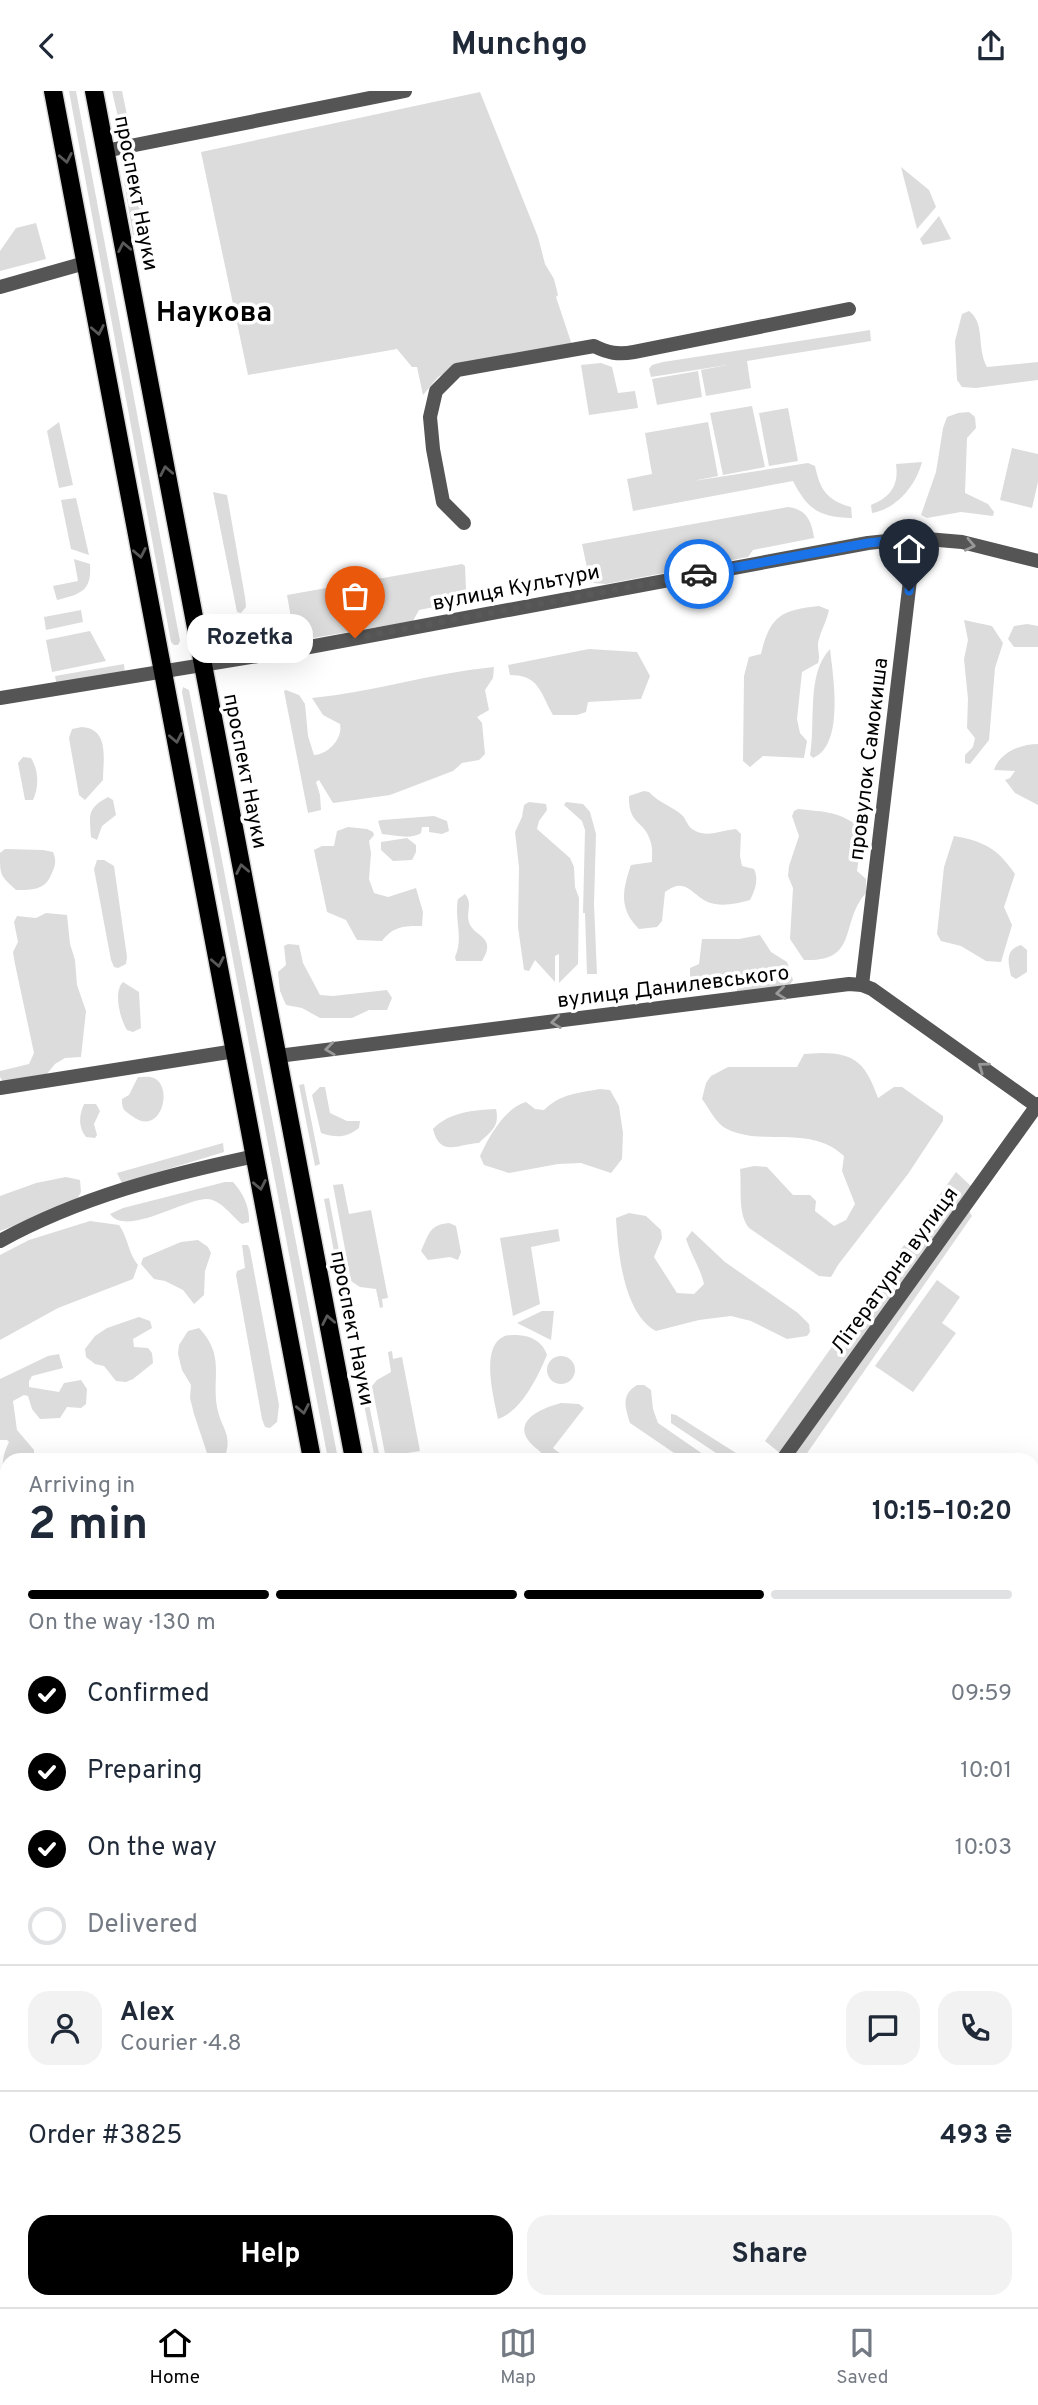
<!DOCTYPE html>
<html lang="en">
<head>
<meta charset="utf-8">
<style>
  :root { --surface:#fff; --page:#f2f2f3; --text:#1f2937; --muted:#747a83; --line:#e0e1e3; --accent:#000 }
  body { margin:0; font-family:Overpass,sans-serif; background:var(--page); color:var(--text); height:100vh; display:flex; flex-direction:column; font-size:26px; white-space:nowrap }
  * { box-sizing:border-box; margin:0 }
  p { font-size:23px; color:var(--muted) }
  .icon { flex:none; width:38px; height:38px; fill:none; stroke:currentColor; stroke-width:2; stroke-linecap:round; stroke-linejoin:round }
  .map { position:relative; flex:1; overflow:hidden }
  .side { position:absolute; left:0px; top:1362px; width:1040px; height:856px; display:flex; flex-direction:column; background:var(--surface); border-radius:21px 21px 0 0; box-shadow:0 7px 28px #0002 }
  .side>* { flex:none }
  .pin { position:absolute; display:grid; place-items:center; width:60px; height:60px; color:#fff; margin:-72px -30px; border-radius:50% 50% 50% 0; rotate:-45deg; box-shadow:0 0 7px #0007 }
  .pin .icon { rotate:45deg }
  .courier { position:absolute; display:grid; place-items:center; width:70px; height:70px; margin:-35px; border:5px solid #1a73e8; border-radius:50%; background:#fff; color:#222; box-shadow:0 2px 9px #0007 }
  .bubble { position:absolute; height:49px; border-radius:21px; background:var(--surface); box-shadow:0 7px 28px #0002; font-size:23px; font-weight:700; line-height:49px; text-align:center }
  .headline em { font-style:normal; font-weight:700 }
  .headline div { display:flex; flex-direction:column-reverse }
  .headline { display:flex; align-items:center; justify-content:space-between; height:119px; padding:0 28px }
  h1 { font-size:46px; font-weight:700; line-height:52px }
  .bar { display:grid; grid-template-columns:repeat(4,1fr); gap:10px 7px; align-content:center; height:84px; padding:0 28px }
  .bar i { height:9px; border-radius:5px; background:var(--line) }
  .bar .current { background:var(--accent) }
  .bar p { grid-column:span 4 }
  .line { display:flex; align-items:center; gap:18px; padding:0 28px; border-top:2px solid var(--line) }
  .line div { flex:1 }
  .round { display:grid; place-items:center; flex:none; width:74px; height:74px; border-radius:21px; background:var(--page) }
  ol { padding:0 28px; list-style:none }
  li { display:flex; align-items:center; gap:21px; height:77px }
  li p { margin-inline-start:auto }
  li .icon { padding:7px; border-radius:50%; background:var(--accent); color:#fff; stroke-width:4 }
  li:last-child { color:var(--muted) }
  li i { width:38px; height:38px; border:4px solid var(--line); border-radius:50% }
  .cta { display:flex; gap:14px; margin-top:auto; padding:14px 28px }
  .cta a { flex:1; height:80px; border-radius:21px; background:var(--accent); color:#fff; font-size:28px; font-weight:700; line-height:80px; text-align:center }
  .cta a+a { background:var(--page); color:var(--text) }
  header { display:flex; justify-content:space-between; align-items:center; height:91px; padding:0 28px; background:var(--surface); font-size:32px; font-weight:700 }
  .tab-bar { display:flex; justify-content:space-around; align-items:center; height:98px; border-top:2px solid var(--line); background:var(--surface); font-size:19px; color:var(--muted) }
  .tab-bar a { display:grid; justify-items:center; gap:4px }
  .tab-bar .current { color:var(--accent) }
  .map>svg:first-child { display:block }
  .green { fill:#dcdcdc }
  .lines { fill:none; stroke-linecap:round; stroke-linejoin:round }
  .primary-casing { stroke:#dbdbdb; stroke-width:21 }
  .minor { stroke:#555; stroke-width:14 }
  .tertiary { stroke:#555; stroke-width:14 }
  .secondary { stroke:#222; stroke-width:14 }
  .primary { stroke:#000; stroke-width:18 }
  .tram { stroke:#000; stroke-width:2 }
  .oneway { stroke:#595959 }
  .oneway2 { stroke:#999 }
  .done { stroke:#595959; stroke-width:7; stroke-dasharray:0 12.6 }
  .route { stroke:#1a73e8; stroke-width:9 }
  .labels { text-anchor:middle; stroke-width:7; stroke-linejoin:round; paint-order:stroke }
  .street-label { font-size:21px; fill:#000; stroke:#fff }
  .district-label { font-size:28px; font-weight:bold; fill:#000; stroke:#fff }
</style>
</head>
<body>
<header><svg class="icon" aria-label="back" viewBox="0 0 24 24"><path d="M15 5l-7 7 7 7"/></svg>Munchgo<svg class="icon" aria-label="share" viewBox="0 0 24 24"><path d="M12 15V3M7 8l5-5 5 5M5 13v7h14v-7"/></svg></header>
<div class="map">
<svg width="1038" height="2216" viewBox="0 0 1038 2216">
  <rect width="100%" height="100%" fill="#fff"/>
  <g class="green">
    <path d="M69,0h7l104,550 -2,4h-4l-3,-3z"/>
    <path d="M112,0h10l10,48 -10,-4z"/>
    <path d="M480,1l58,145 7,27 9,15 4,16 -2,2 16,48 -115,22 -19,10 -15,18 -6,-28h-5l-15,-18 -149,26 -47,-223z"/>
    <path d="M134,75l12,66 -13,3 -9,-53 1,-8z"/>
    <path d="M901,76l28,23 7,17 -19,22z"/>
    <path d="M939,125l12,23 -28,6 -3,-6z"/>
    <path d="M36,132l10,36 -46,12v-20l16,-23z"/>
    <path d="M969,220c17,13 7,36 18,56l51,-5v18l-62,8 -14,-1 -5,-7 -2,-39 7,-27z"/>
    <path d="M870,239l1,11 -124,20 4,27 -45,8 -5,-26 26,-5 -76,12 -2,-8 3,-4 11,-3z"/>
    <path d="M601,272l11,4 6,26 17,-2 3,17 -49,7 -8,-50z"/>
    <path d="M698,280l4,26 -45,8 -5,-26z"/>
    <path d="M752,315l13,61 -42,8 -13,-62z"/>
    <path d="M788,317l10,53 -29,5 -10,-53z"/>
    <path d="M969,321l6,5 1,11 -9,10 -2,55 23,11 6,8 -1,4 -32,-4 -34,6 -6,-3 15,-43 7,-44 4,-11 11,-4z"/>
    <path d="M59,331l14,63 -14,3 -12,-57z"/>
    <path d="M708,331l10,54 -25,5 115,-18 7,3c5,23 11,34 36,41l1,11c-33,-1 -44,-8 -59,-37l-160,30 -6,-32 25,-5 -7,-41z"/>
    <path d="M1012,357l26,6v28l-6,26 -32,-8z"/>
    <path d="M922,371c-6,23 -25,47 -50,51l-1,-8c20,-8 28,-20 25,-41z"/>
    <path d="M213,401l14,3 18,102 1,10 -5,6 -4,-1z"/>
    <path d="M76,407l13,57 -18,-6 -10,-49z"/>
    <path d="M788,416c18,2 24,14 26,31l-61,12 -5,7 -142,27 -12,-1 -5,-6 -7,-33z"/>
    <path d="M74,468l16,5c2,27 -9,30 -33,36l-4,-14 25,-5z"/>
    <path d="M462,473l3,2 1,23 -7,13 -40,8 -6,11 -118,20 -8,-46z"/>
    <path d="M819,515l10,4c-3,13 -7,18 -10,29 -3,9 2,15 -1,24l-16,9 -5,47 3,14 7,8 -3,17 -41,-2 -13,11 -7,-6 1,-85 5,-19 12,-3c9,-38 20,-44 58,-48z"/>
    <path d="M81,519l2,12 -37,8 -2,-13z"/>
    <path d="M964,529l28,6 11,17 -8,25 -6,72 -19,24 -5,-1v-8l8,-8 2,-9 -8,-10 1,-29 -4,-40 4,-19z"/>
    <path d="M1027,533l11,2v21h-24l-6,-8 6,-13z"/>
    <path d="M90,540l16,30 -54,11 -6,-32z"/>
    <path d="M589,558l48,3 13,24 -9,23 -53,3 -2,10 -9,3h-24c-13,-23 -14,-40 -43,-40l-2,-10z"/>
    <path d="M830,558c3,27 15,96 -17,109l-3,-3c6,-33 -4,-81 20,-106z"/>
    <path d="M124,573l1,10 -68,13 -2,-11z"/>
    <path d="M494,576l-1,11 -8,12 4,20 -12,7 5,6 3,31 -6,6 -17,3 -9,8 -63,24 -57,8 -14,-23 -3,2 4,13 1,15 -13,3 -24,-122 2,-1 13,5 6,9 3,32 6,19c15,-1 29,-17 26,-31l-17,-9 -11,-17c61,-6 120,-25 182,-31z"/>
    <path d="M183,596l6,3 149,769h-10l-146,-767z"/>
    <path d="M82,636c28,2 21,33 21,53l-18,20 -6,-5 -10,-57 3,-9z"/>
    <path d="M1038,653v61l-23,-12 -10,-13 5,-2 5,-7 -21,-1c6,-18 27,-26 44,-26z"/>
    <path d="M23,666l8,1c8,13 8,29 2,42h-8l-7,-37z"/>
    <path d="M644,700l5,1c10,11 23,14 33,23 4,4 5,10 10,14 15,10 29,1 44,0l5,5 -1,22 2,10 12,3c5,11 1,21 -4,31 -10,3 -25,6 -35,4 -23,-4 -26,-30 -50,-12l-3,29 -5,6 -18,2c-20,-20 -17,-38 -8,-64l21,-3c0,-7 1,-15 -2,-22 -6,-20 -22,-15 -21,-44z"/>
    <path d="M108,706l5,3 3,15 -14,11 -5,14 -6,-3c-1,-22 -5,-28 17,-40z"/>
    <path d="M529,711l17,2 1,6 -8,11 -2,8 33,29 4,9 1,20 4,11 -1,66 -19,19v-29l-4,2v26l-20,-22 -6,11 -5,-1 -6,-43 1,-60 -4,-35 7,-15 2,-12z"/>
    <path d="M566,711l17,2 7,8 6,22 -2,70 3,70h-10l-2,-61h-2l2,-83 -3,-9 -18,-16z"/>
    <path d="M798,718c28,3 42,2 65,21l-6,41 9,8v14c-27,30 -6,69 -62,67l-14,-21 3,-51 -5,-12 1,-10 10,-30 -7,-20 2,-5z"/>
    <path d="M434,725l13,5 2,10 -7,3 -13,-2v-5h-7l-1,6c-10,7 -27,2 -39,1l-4,-13 4,-1z"/>
    <path d="M348,736l19,2 6,3 1,3 -5,6 2,12 -2,26 5,14 14,4 28,-9 7,24 -1,14c-19,0 -28,0 -40,15l-25,-1 -11,-20 -19,-8 -13,-62 8,-4h12l3,-15z"/>
    <path d="M954,745c30,5 44,13 61,38l-11,33 8,18 -11,37 -15,-1 -25,-15 -20,-5 -4,-7 7,-67z"/>
    <path d="M407,747l9,7v7l-4,8 -19,1 -12,-11v-8z"/>
    <path d="M5,758l38,1 10,2c4,9 2,15 -2,23 -6,15 -19,15 -35,15 -16,-15 -16,-14 -16,-37z"/>
    <path d="M97,769h7l10,6 13,91 -1,7 -8,4 -4,-1 -3,-7 -17,-91z"/>
    <path d="M465,803c8,10 1,17 4,28 4,15 29,14 13,39h-26l-1,-4c9,-18 -1,-39 3,-58z"/>
    <path d="M46,822l21,2 3,29 5,16 2,25 9,26 -5,46 -16,1 -10,6 -9,11 -42,8 -4,-6v-6l29,-7 5,-11 -19,-89 -2,-12 5,-10 -4,-20 3,-6 19,2z"/>
    <path d="M760,844l11,17 16,10 6,18 -4,6 -43,6 -9,-1v-12l-43,5 -4,-8v-8l9,-4 3,-25h37z"/>
    <path d="M288,853l11,1 4,18 17,32 13,1 54,-6 5,8 -5,12h-18l-17,8h-32l-18,-10 -16,-3 -6,-14 -2,-19 8,-7 -2,-19z"/>
    <path d="M1021,854l6,5v22l-11,7 -5,-3c-3,-14 -6,-26 10,-31z"/>
    <path d="M123,891l16,10 2,36 -8,4 -6,-2c-7,-11 -14,-38 -4,-48z"/>
    <path d="M821,962c36,0 45,12 57,45l16,-11h8l41,29v5l-35,53 -70,91 -7,12 -12,-1 -70,-48c-12,-15 -7,-40 -9,-59l14,-3 13,1 26,28h17l6,6 -1,10 19,15 12,-6 9,-16 -13,-33 2,-15c-34,-32 -81,-9 -117,-27 -11,-5 -18,-21 -25,-30l4,-16 5,-7 17,-9h69l7,-13z"/>
    <path d="M138,986c5,0 11,-1 16,1 20,9 7,60 -22,38 -8,-6 -10,-6 -10,-17l7,-4z"/>
    <path d="M304,993l16,80 -5,2 -16,-81z"/>
    <path d="M320,996h5l5,26 17,8h13l-1,7c-13,10 -22,10 -38,5l-9,-38z"/>
    <path d="M600,998l10,1 9,16 4,27 -1,26 -11,14 -30,-10 -23,1 -49,9 -25,-8 -4,-9c9,-20 25,-48 46,-54l9,7 9,1c16,-16 34,-17 56,-21z"/>
    <path d="M84,1013h12l4,7 -6,13 3,11 -2,3 -9,-1c-8,-10 -7,-22 -2,-33z"/>
    <path d="M496,1018c4,18 -5,22 -17,34 -21,1 -39,15 -46,-14 16,-17 41,-19 63,-20z"/>
    <path d="M223,1052l1,9 -102,31 -5,-10z"/>
    <path d="M956,1081l17,16 -192,266 -16,-13z"/>
    <path d="M66,1086l14,3 1,12 -6,11 -75,28v-35l36,-13z"/>
    <path d="M225,1091h8c10,11 17,25 16,40l-7,2c-11,-8 -20,-24 -35,-25 -23,0 -81,38 -97,15l13,-6z"/>
    <path d="M343,1093l6,30 22,-4 17,88 -6,1 1,8 -3,1 -4,-19 -16,-2 -9,-6 -18,-96z"/>
    <path d="M329,1107l20,105 -5,1 -20,-105z"/>
    <path d="M969,1120l3,5 -169,243h-16z"/>
    <path d="M629,1122l17,3 15,14 1,8 -8,19 23,36 17,1 10,-10c-4,-17 -13,-29 -18,-45l6,-8 33,31 73,51 11,11 1,8 -3,4 -20,3 -36,-18 -20,-5 -32,4 -43,11c-33,-18 -38,-80 -40,-113z"/>
    <path d="M90,1130l29,4c9,12 9,28 19,40l-5,14 -75,29 -58,32v-85l29,-15z"/>
    <path d="M449,1132l7,3 5,26 -3,8 -8,-3 -22,3 -7,-9c8,-17 8,-26 28,-28z"/>
    <path d="M558,1138l2,12 -29,6 9,57 -27,12 -13,-78z"/>
    <path d="M198,1149l10,7 3,6 -6,18 -1,24 -10,9 -11,-14 -18,-9 -11,-2 -13,-15 2,-6 38,-16z"/>
    <path d="M242,1154h6l2,5 29,155 -2,17 -7,6 -5,-1 -3,-8 -26,-144 1,-4 8,-3z"/>
    <path d="M937,1189l23,17 -18,26 14,10 -43,59 -38,-26z"/>
    <path d="M542,1220h12l-3,29 -34,-17z"/>
    <path d="M139,1226l11,4 2,7 -19,11 1,8 14,1 4,5 1,10 -20,16 -7,3 -10,-1 -12,-15 -9,-2 -9,-7 -1,-8 10,-13 12,-8z"/>
    <path d="M199,1237c26,27 13,48 18,79 4,22 17,28 7,52h-15l-15,-45 -4,-16 1,-13 -9,-15 -4,-16 1,-9 9,-14z"/>
    <path d="M514,1244c15,0 28,5 33,20 -9,21 -25,56 -49,64 -4,-20 -18,-71 5,-82 3,-2 8,-2 11,-2z"/>
    <path d="M392,1260l1,8 9,-2 18,94 -25,4 1,4h-10l-14,-73 5,-6 14,-8 -3,-20z"/>
    <path d="M59,1263l4,14 -31,8 -3,5v6l30,5 5,-9 17,-3 6,9 -1,15 -5,4 -14,-1 -7,11 -20,1 -8,-10 -4,-13 -4,-1 -11,6 4,29 17,20v9h-27v23c-7,-13 -5,-26 2,-40l-2,-2h-7v-61l48,-23z"/>
    <circle cx="561" cy="1279" r="14"/>
    <path d="M364,1288l16,80h-5l-16,-79z"/>
    <path d="M637,1294h7l7,5 2,19 5,14 52,36h-27l-53,-36c-5,-17 -9,-28 7,-38z"/>
    <path d="M561,1312l18,1 5,4 -31,40 14,11c-5,0 -12,2 -17,0 -4,-1 -9,-7 -13,-10 -29,-24 -2,-39 24,-46z"/>
    <path d="M671,1323l5,1 60,38 1,6h-12l-54,-36z"/>
    <path d="M0,1512l7,12v24l-3,3c-1,15 3,28 3,43l-7,7z"/>
    <path d="M7,1608v72l-7,9v-75z"/>
    <path d="M1033,1610l5,4v86l-2,-1 2,14 -5,-4z"/>
    <path d="M7,2193v17h44l-16,6h-35v-22z"/>
    <path d="M334,2210h129v6h-122z"/>
    <path d="M477,2210h125l-6,6h-119z"/>
  </g>
  <g class="lines">
    <g class="primary-casing">
      <g id="primary">
        <path d="M53,0l259,1368"/>
        <path d="M94,0l260,1368"/>
        <path d="M0,1608l7,-7"/>
        <path d="M1032,1751l6,4"/>
        <path d="M0,1817l7,-13"/>
      </g>
    </g>
    <g class="minor">
      <path d="M105,60l300,-60"/>
      <path d="M0,196l85,-24"/>
      <path d="M464,432l-21,-21 -10,-53 -3,-32 6,-26 21,-21 137,-24c14,7 24,9 40,6l215,-43"/>
      <path d="M862,894l53,-447"/>
      <path d="M0,1150c80,-44 166,-66 255,-85"/>
    </g>
    <g class="tertiary">
      <path d="M0,607l288,-47 580,-108 47,-5 47,4 76,19"/>
      <path d="M278,965l571,-72 13,1 10,4 166,118"/>
      <path d="M0,997l235,-37"/>
      <path d="M783,1368l255,-355"/>
      <path d="M0,1503l7,8"/>
      <path d="M1032,2011l6,-8"/>
    </g>
    <g class="secondary">
      <path d="M273,2210l5,6"/>
      <path d="M888,2210l8,6"/>
      <path d="M67,2216l17,-6"/>
    </g>
    <use href="#primary" class="primary"/>
    <g class="tram">
      <path d="M1032,1747l6,4"/>
      <path d="M0,1767l7,-11"/>
    </g>
  </g>
  <defs><path id="oneway-chevron" d="M-2-3.5L2.5 0L-2 3.5" fill="none" stroke-width="1.6" stroke-linecap="round" stroke-linejoin="round" transform="scale(1.75)"/></defs>
  <g class="oneway">
    <use href="#oneway-chevron" transform="translate(66 67) rotate(79)"/>
    <use href="#oneway-chevron" transform="translate(124 156) rotate(-101)"/>
    <use href="#oneway-chevron" transform="translate(98 239) rotate(79)"/>
    <use href="#oneway-chevron" transform="translate(166 380) rotate(-101)"/>
    <use href="#oneway-chevron" transform="translate(140 462) rotate(79)"/>
    <use href="#oneway-chevron" transform="translate(176 647) rotate(79)"/>
    <use href="#oneway-chevron" transform="translate(242 778) rotate(-101)"/>
    <use href="#oneway-chevron" transform="translate(218 871) rotate(79)"/>
    <use href="#oneway-chevron" transform="translate(260 1094) rotate(79)"/>
    <use href="#oneway-chevron" transform="translate(328 1229) rotate(-101)"/>
    <use href="#oneway-chevron" transform="translate(303 1318) rotate(79)"/>
  </g>
  <g class="oneway2">
    <use href="#oneway-chevron" transform="translate(970 454) rotate(12)"/>
    <use href="#oneway-chevron" transform="translate(781 902) rotate(173)"/>
    <use href="#oneway-chevron" transform="translate(556 931) rotate(173)"/>
    <use href="#oneway-chevron" transform="translate(330 958) rotate(173)"/>
    <use href="#oneway-chevron" transform="translate(983 976) rotate(-144)"/>
  </g>
  <g class="lines">
    <path class="done" d="M355,547l344,-64"/>
    <path class="route" d="M699,483l169,-31 47,-5 -6,53"/>
  </g>
  <g class="labels">
    <g class="street-label">
      <text transform="translate(137 102) rotate(79)" y="7">проспект Науки</text>
      <text transform="translate(516 496) rotate(-11)" y="7">вулиця Культури</text>
      <text transform="translate(868 668) rotate(-83)" y="7">провулок Самокиша</text>
      <text transform="translate(246 680) rotate(79)" y="7">проспект Науки</text>
      <text transform="translate(673 895) rotate(-7)" y="7">вулиця Данилевського</text>
      <text transform="translate(894 1179) rotate(-54)" y="7">Літературна вулиця</text>
      <text transform="translate(353 1237) rotate(79)" y="7">проспект Науки</text>
    </g>
    <g class="district-label">
      <text x="214" y="230">Наукова</text>
    </g>
  </g>
</svg>
<div class="pin" style="left:355px;top:547px;background:#ea580c"><svg class="icon" aria-label="bag" viewBox="0 0 24 24"><path d="M5 8h14l-1 12H6zM9 8a3 3 0 0 1 6 0"/></svg></div>
<div class="pin" style="left:909px;top:500px;background:#1f2937"><svg class="icon" aria-label="home" viewBox="0 0 24 24"><path d="M3 11l9-7 9 7M6 9v11h12V9"/></svg></div>
<div class="courier" style="left:699px;top:483px"><svg class="icon" aria-label="car" viewBox="0 0 24 24"><path d="M5 17H2v-5l4-1 3-4h7l3 4 3 1v5h-3M9 17h6M6 11h13"/><circle cx="7" cy="17" r="2"/><circle cx="17" cy="17" r="2"/></svg></div>
<div class="bubble" style="left:187px;top:523px;width:126px">Rozetka</div>
<section class="side">
<div class="headline"><div><h1>2 min</h1><p>Arriving in</p></div><em>10:15–10:20</em></div>
<div class="bar"><i class="current"></i><i class="current"></i><i class="current"></i><i></i><p>On the way · 130 m</p></div>
<ol>
<li><svg class="icon" aria-label="check" viewBox="0 0 24 24"><path d="M5 12l5 5 9-10"/></svg>Confirmed<p>09:59</p></li>
<li><svg class="icon" aria-label="check" viewBox="0 0 24 24"><path d="M5 12l5 5 9-10"/></svg>Preparing<p>10:01</p></li>
<li><svg class="icon" aria-label="check" viewBox="0 0 24 24"><path d="M5 12l5 5 9-10"/></svg>On the way<p>10:03</p></li>
<li><i></i>Delivered</li>
</ol>
<div class="line" style="height:126px"><a class="round"><svg class="icon" aria-label="person" viewBox="0 0 24 24"><circle cx="12" cy="8" r="4"/><path d="M4 21q1-7 8-7t8 7"/></svg></a><div><b>Alex</b><p>Courier · 4.8</p></div><a class="round"><svg class="icon" aria-label="chat" viewBox="0 0 24 24"><path d="M4 5h16v11H9l-5 4z"/></svg></a><a class="round"><svg class="icon" aria-label="phone" viewBox="0 0 24 24"><path d="M5 4h4l2 5-3 2q2 4 5 5l2-3 5 2v4C11 20 4 13 5 4z"/></svg></a></div>
<div class="line" style="height:91px"><div>Order #3825</div><b>493 ₴</b></div>
<div class="cta"><a>Help</a><a>Share</a></div>
</section>
</div>
<nav class="tab-bar">
<a class="current"><svg class="icon" aria-label="home" viewBox="0 0 24 24"><path d="M3 11l9-7 9 7M6 9v11h12V9"/></svg>Home</a>
<a><svg class="icon" aria-label="map" viewBox="0 0 24 24"><path d="M3 6l6-2 6 2 6-2v14l-6 2-6-2-6 2zM9 4v14M15 6v14"/></svg>Map</a>
<a><svg class="icon" aria-label="saved" viewBox="0 0 24 24"><path d="M7 4h10v16l-5-4-5 4z"/></svg>Saved</a>
</nav>
</body>
</html>
